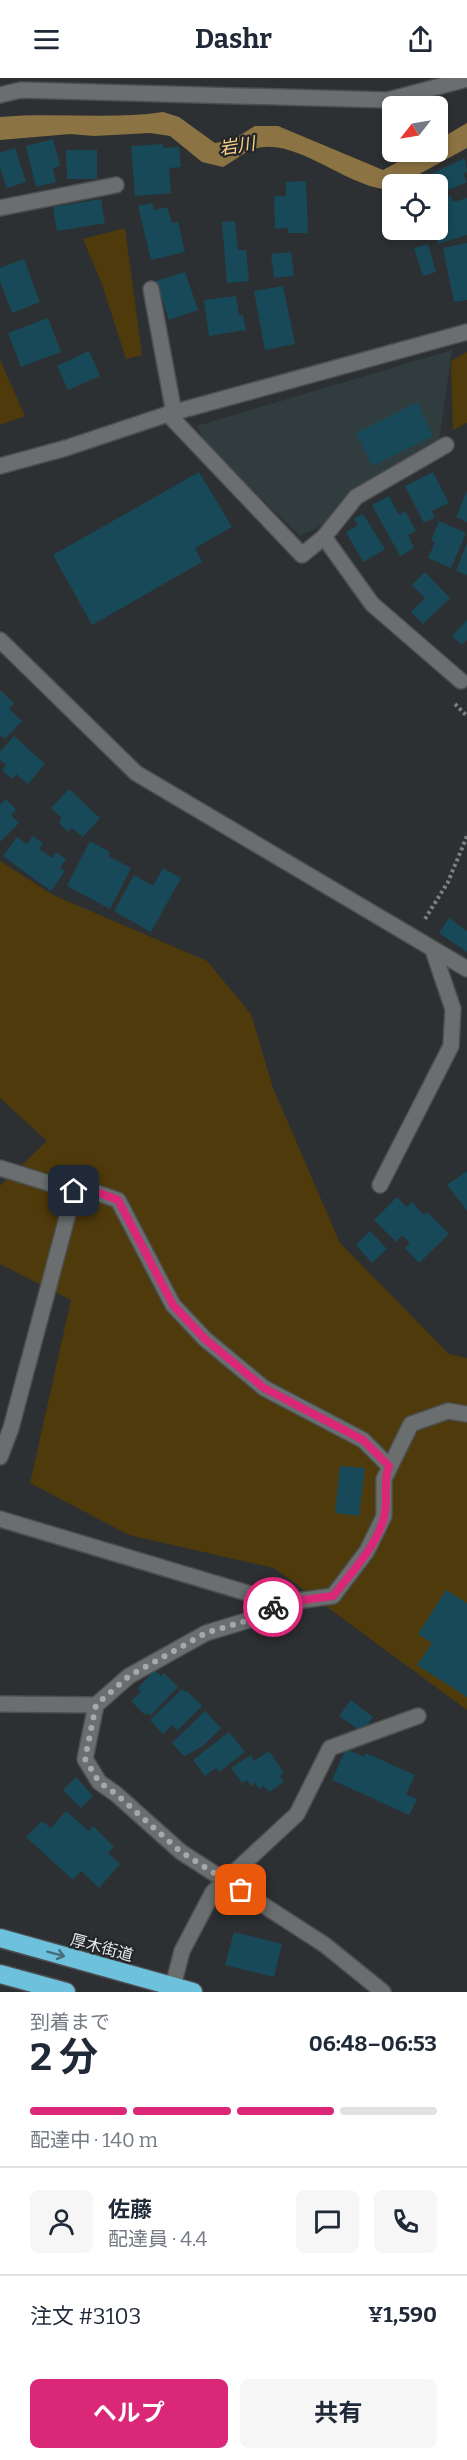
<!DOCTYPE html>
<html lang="ja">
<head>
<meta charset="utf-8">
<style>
  :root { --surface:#fff; --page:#f6f6f7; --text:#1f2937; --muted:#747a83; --line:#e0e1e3; --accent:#db2777 }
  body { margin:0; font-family:Bitter,"Noto Sans JP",serif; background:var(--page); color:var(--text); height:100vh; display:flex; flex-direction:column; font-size:22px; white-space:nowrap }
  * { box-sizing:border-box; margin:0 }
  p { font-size:20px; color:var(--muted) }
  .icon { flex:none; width:33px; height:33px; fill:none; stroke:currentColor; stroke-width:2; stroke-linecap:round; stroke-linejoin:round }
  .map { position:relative; height:1914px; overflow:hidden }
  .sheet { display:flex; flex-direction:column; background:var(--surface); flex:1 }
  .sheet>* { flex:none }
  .needle { width:39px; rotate:239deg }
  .controls { position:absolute; left:382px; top:18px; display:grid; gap:12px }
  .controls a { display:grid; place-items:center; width:66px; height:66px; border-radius:9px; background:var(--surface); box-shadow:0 3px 9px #0003; font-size:30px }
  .pin { position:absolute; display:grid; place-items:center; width:51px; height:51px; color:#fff; margin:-26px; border-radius:12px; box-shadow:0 3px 9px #0006 }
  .courier { position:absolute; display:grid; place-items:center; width:60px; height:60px; margin:-30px; border:4px solid #db2777; border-radius:50%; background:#fff; color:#222; box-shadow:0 2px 8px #0007 }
  .summary em { font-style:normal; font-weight:700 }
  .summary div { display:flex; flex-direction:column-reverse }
  .summary { display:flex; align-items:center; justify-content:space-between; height:102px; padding:0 30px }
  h1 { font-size:39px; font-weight:700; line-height:45px }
  .bar { display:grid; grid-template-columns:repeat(4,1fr); gap:9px 6px; align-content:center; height:72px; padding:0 30px }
  .bar i { height:8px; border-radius:4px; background:var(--line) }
  .bar .on { background:var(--accent) }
  .bar p { grid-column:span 4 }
  .line { display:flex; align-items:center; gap:15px; padding:0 30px; border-top:2px solid var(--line) }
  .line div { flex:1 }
  .round { display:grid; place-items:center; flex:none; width:63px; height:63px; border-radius:9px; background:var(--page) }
  .button { display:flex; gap:12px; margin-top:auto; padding:12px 30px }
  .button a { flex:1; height:69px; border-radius:9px; background:var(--accent); color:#fff; font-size:24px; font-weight:700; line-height:69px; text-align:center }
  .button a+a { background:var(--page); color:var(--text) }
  header { display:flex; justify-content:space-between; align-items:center; height:78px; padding:0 30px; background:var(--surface); font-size:27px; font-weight:700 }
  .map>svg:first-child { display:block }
  .built { fill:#313c3e }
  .green { fill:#4f3a0b }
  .water { fill:#8c7343 }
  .building { fill:#174958 }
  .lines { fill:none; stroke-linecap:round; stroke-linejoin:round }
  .minor-casing { stroke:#4c4e4f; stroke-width:18 }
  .highway-casing { stroke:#4c4e4f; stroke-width:21 }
  .path { stroke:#7d7f80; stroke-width:4; stroke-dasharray:3 3; stroke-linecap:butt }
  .minor { stroke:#6a6e6f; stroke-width:15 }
  .highway { stroke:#6dc1dd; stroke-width:18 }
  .oneway { stroke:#446c79 }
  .done { stroke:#a6a8a9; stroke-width:6; stroke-dasharray:0 10.8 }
  .route { stroke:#db2777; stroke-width:8 }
  .labels { text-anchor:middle; stroke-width:4.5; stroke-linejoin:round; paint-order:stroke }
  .street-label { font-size:16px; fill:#e7e9e9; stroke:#232628 }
  .water-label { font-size:18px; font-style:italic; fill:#f8d187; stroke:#232628 }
</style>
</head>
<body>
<header><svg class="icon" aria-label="menu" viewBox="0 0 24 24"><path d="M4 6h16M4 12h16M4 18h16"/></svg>Dashr<svg class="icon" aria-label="share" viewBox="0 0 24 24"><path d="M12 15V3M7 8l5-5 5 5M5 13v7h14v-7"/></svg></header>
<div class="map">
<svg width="467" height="1914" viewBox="0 0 467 1914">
  <rect width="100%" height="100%" fill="#2d3032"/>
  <path class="built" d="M452,272l-13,91 -94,56 -22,28 -23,11 -95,-93 -8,-17z"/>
  <g class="green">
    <path d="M125,150l17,127 -16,4 -24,-75 -19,-45z"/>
    <path d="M467,274v71l-14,7 -2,-69z"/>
    <path d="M0,282l25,56 -25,9z"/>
    <path d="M0,783l53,34 154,66 44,53 22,74 67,155 109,111 18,4v352l-193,-142 -145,-33 -99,-52 41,-183 -71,-36v-78l47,-45 -47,-43z"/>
  </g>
  <path class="water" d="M163,34l16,5 36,26 17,-3 23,-14h23l105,44 33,-18h22v-12l29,-17v25l-66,36h-8l-1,6c-46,-1 -98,-57 -141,-40 -9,4 -19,12 -28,17l-21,-5 -32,-26 -20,-3 -56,3 -24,-2 -70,6v-23c54,-5 110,3 163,-5z"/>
  <g class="building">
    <path d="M53,61l7,27 -7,2 3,14 -20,5 -10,-41z"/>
    <path d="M163,66v4l16,-1 2,20 -12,1 2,25 -36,3 -4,-50z"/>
    <path d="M15,70l11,34 -19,6 -7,-20v-15z"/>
    <path d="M66,72h31v29h-30z"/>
    <path d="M465,80l2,14 -4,2 4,8 -29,12v-10h-13l-3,-6z"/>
    <path d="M306,103l2,52h-20v-5l-13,1 -1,-33h12v-14z"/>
    <path d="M451,118l2,6 14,-4v37l-29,9 -4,-14h4v-30z"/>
    <path d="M101,121l4,24 -48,8 -4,-24z"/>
    <path d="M152,125l2,7 13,-3 5,16 6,-1 7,30 -34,8 -13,-54z"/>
    <path d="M235,143l3,29h8l3,31 -22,2 -5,-61z"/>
    <path d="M467,165v57l-13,2 -11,-54z"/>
    <path d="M428,166l8,28 -13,4 -9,-28z"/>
    <path d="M291,174l3,24 -20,2 -3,-24z"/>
    <path d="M24,181l16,43 -28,11 -12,-32v-13z"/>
    <path d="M185,194l13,38 -29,10 -13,-39z"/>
    <path d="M283,208l12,58 -30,6 -11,-59z"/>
    <path d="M236,218l3,19h4l3,15 -37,6 -5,-36z"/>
    <path d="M48,240l13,34 -40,15 -13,-34z"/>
    <path d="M89,273l11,25 -32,14 -11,-24z"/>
    <path d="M417,324l16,34 -61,30 -16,-33z"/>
    <path d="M199,394l33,55 -37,21 7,14 -110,63 -39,-70z"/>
    <path d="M433,394l16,31 -17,8 3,6 -11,6 -19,-37z"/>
    <path d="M467,413v31l-11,-5z"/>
    <path d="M389,418l10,19 6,-4 11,20 -8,4 6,13 -14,8 -28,-51z"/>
    <path d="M363,436l22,35 -22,13 -17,-30 12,-7 -4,-6z"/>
    <path d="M439,443l27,12 -15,35 -23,-10 7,-16 -4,-2z"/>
    <path d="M467,465v32l-11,-4z"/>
    <path d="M425,494l25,26 -27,26 -12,-12 14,-14 -13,-13z"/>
    <path d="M467,542v20l-5,5 -10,-9z"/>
    <path d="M0,612l14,13 -5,6 13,12 -17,18 -5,-4z"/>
    <path d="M14,658l31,28 -17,20 -12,-10 -4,5 -10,-9 4,-5 -6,-5v-8z"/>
    <path d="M69,711l31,29 -17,19 -11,-9 -4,4 -9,-9 3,-5 -11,-10z"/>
    <path d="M6,721l10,11 -5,5 8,8 -19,19v-37z"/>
    <path d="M33,758l10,8 -4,5 13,9 4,-6 10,7 -6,9 5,3 -14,20 -48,-35 14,-19 10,7z"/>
    <path d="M90,763l20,11 -2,4 23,12 -21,41 -43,-23z"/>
    <path d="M163,790l18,10 -30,54 -37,-21 20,-36 19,11z"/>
    <path d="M449,840l18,13v21l-28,-19z"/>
    <path d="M467,1093v40l-20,-26z"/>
    <path d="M397,1119l9,10 6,-5 12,13 3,-3 22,22 -30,29 -14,-15 5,-5 -8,-8 -6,7 -22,-22z"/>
    <path d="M370,1153l17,18 -15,14 -16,-18z"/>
    <path d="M340,1388l25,2 -6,48 -24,-3z"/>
    <path d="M446,1512l21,13v94l-50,-32 15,-22 -14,-9z"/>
    <path d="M155,1592l6,6 3,-3 14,14 -28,29 -2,-3 -3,2 -14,-14 10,-9 -3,-4z"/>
    <path d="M182,1611l3,3 2,-1 15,15 -25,25 -5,-6 -9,9 -13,-14z"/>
    <path d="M351,1622l22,17 -11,15 -23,-16z"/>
    <path d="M205,1633l16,17 -19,19 -18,9 -12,-13z"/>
    <path d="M229,1654l16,20 -26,20 -3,-4 -11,8 -12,-16z"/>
    <path d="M346,1671l18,8 2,-4 49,22 -9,19 11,5 -8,16 -77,-35z"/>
    <path d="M269,1673l15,22 -4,3 4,6 -15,10 -5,-6 -5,3 -4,-6 -4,3 -4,-6 -5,3 -11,-15 20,-13 3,6z"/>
    <path d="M76,1699l17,19 -12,12 -18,-18z"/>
    <path d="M66,1733l23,20 4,-5 21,21 -6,6 12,11 -21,24 -18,-17 -8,9 -47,-43 16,-16 9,7z"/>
    <path d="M234,1854l48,12 -8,33 -49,-12z"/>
  </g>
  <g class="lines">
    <g class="minor-casing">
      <g id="minor">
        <path d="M0,17l21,-5 367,10 79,-21"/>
        <path d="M0,130l116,-23"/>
        <path d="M151,211l23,124"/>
        <path d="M168,336l134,141 22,-18 32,-40 90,-52"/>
        <path d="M0,388l66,-18 102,-34 299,-82"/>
        <path d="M324,459l48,67 89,77"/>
        <path d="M0,562l136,133 331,196"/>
        <path d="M0,1090l74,23 23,2 21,7 55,105 32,34 59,49 99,52 26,26"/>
        <path d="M380,1107l71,-139 2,-37 -20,-59"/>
        <path d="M0,1379l11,-29 63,-237"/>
        <path d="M0,1441l281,84"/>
        <path d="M0,1626l96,1"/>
        <path d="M173,1908l9,-35 31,-59 84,-78 33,-66 88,-32"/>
        <path d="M383,1914l-58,-47 -144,-93 -65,-58 -17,-12 -14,-23 11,-54 33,-29 77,-43 43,-13 32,-17 52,-7 34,-45 17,-35v-37l27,-55 37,-13 19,3"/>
      </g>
    </g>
    <g class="highway-casing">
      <g id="highway">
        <path d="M0,1860l193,54"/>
        <path d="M0,1896l66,18"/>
      </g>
    </g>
    <g class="path">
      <path d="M455,626l12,12"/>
      <path d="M425,841l23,-37 19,-46"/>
    </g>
    <use href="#minor" class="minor"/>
    <use href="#highway" class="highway"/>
  </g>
  <defs><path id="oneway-shaft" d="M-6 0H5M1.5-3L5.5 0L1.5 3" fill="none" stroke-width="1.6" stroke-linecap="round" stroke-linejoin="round" transform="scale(1.5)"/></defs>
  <use class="oneway" href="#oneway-shaft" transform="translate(56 1876) rotate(15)"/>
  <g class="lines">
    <path class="done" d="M241,1812l-60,-38 -65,-58 -17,-12 -14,-23 11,-54 33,-29 77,-43 43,-13 24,-13"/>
    <path class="route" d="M74,1113l23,1 21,8 55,105 32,34 59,49 99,52 26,26c-7,19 0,33 -5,51 -7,29 -33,56 -51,79l-52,7 -8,4"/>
  </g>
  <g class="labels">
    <g class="street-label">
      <text transform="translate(102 1869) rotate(15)" y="6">厚木街道</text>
    </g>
    <g class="water-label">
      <text transform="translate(237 68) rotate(-9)" y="6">岩川</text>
    </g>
  </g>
</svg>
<div class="controls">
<a><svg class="needle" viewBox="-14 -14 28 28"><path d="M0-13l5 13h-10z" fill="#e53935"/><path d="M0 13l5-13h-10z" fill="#747a83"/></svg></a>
<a><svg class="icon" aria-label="locate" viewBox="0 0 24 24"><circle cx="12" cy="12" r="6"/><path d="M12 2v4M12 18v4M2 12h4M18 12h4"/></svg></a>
</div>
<div class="pin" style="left:241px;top:1812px;background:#ea580c"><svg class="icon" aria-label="bag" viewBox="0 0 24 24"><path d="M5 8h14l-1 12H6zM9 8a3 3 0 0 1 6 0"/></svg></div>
<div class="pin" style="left:74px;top:1113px;background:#1f2937"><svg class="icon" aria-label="home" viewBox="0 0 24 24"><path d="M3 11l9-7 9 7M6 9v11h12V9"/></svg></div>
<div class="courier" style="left:273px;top:1529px"><svg class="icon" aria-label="bike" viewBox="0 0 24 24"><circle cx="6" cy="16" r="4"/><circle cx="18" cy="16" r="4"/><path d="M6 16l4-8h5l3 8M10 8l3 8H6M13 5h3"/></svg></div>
</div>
<section class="sheet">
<div class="summary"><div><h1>2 分</h1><p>到着まで</p></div><em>06:48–06:53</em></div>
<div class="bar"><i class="on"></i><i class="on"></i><i class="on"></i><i></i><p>配達中 · 140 m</p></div>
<div class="line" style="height:108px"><a class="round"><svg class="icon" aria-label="person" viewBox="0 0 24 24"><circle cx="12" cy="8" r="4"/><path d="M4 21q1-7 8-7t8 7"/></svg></a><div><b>佐藤</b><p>配達員 · 4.4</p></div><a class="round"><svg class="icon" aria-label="chat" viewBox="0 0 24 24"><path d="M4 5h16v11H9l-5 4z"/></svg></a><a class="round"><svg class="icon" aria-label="phone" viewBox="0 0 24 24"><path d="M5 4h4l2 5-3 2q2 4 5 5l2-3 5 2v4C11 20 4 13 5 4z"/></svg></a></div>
<div class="line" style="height:78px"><div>注文 #3103</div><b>¥1,590</b></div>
<div class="button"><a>ヘルプ</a><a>共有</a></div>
</section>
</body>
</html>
